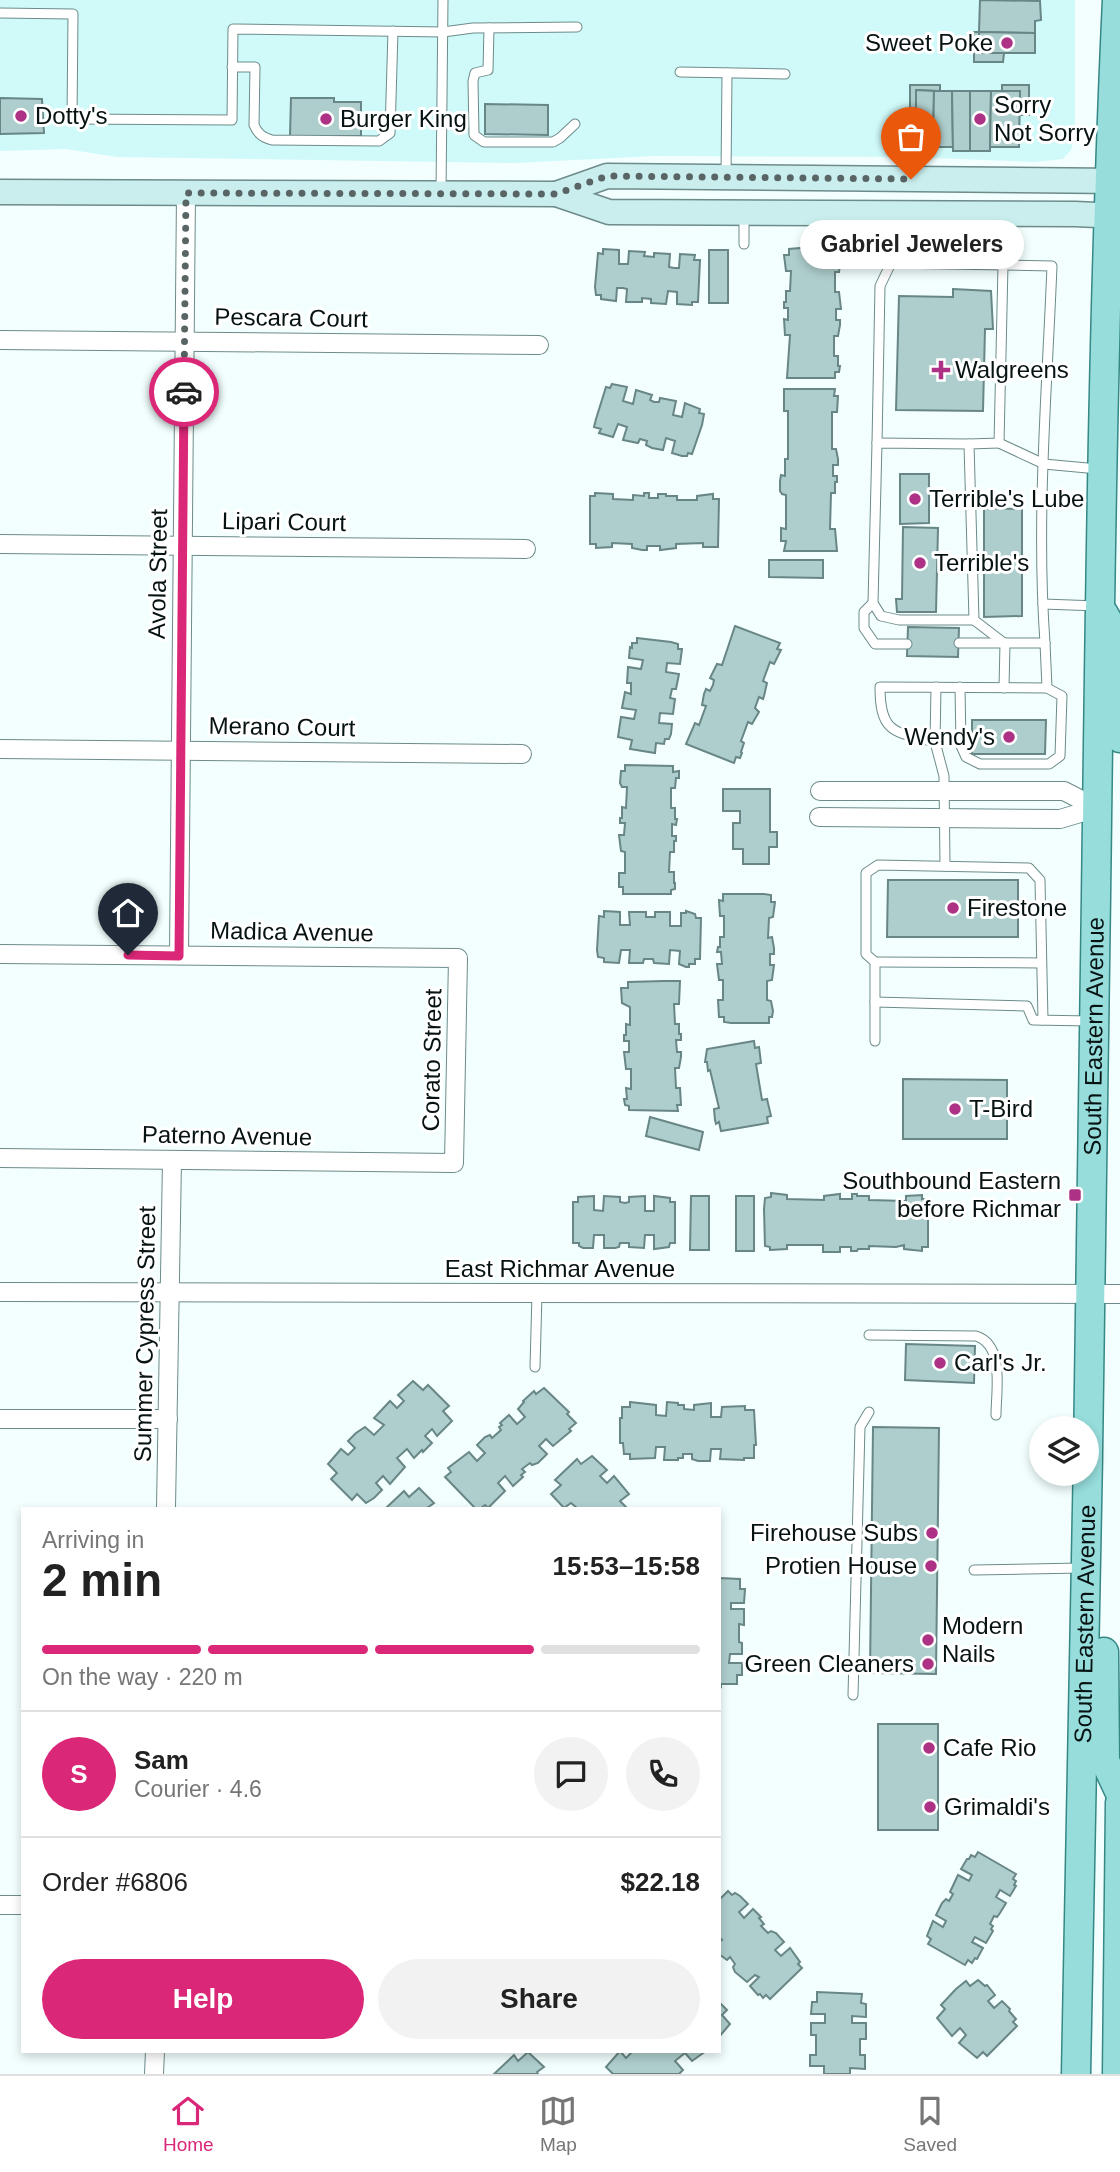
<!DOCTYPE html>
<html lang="en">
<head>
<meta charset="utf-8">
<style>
  :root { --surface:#fff; --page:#f2f2f2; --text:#222; --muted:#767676; --line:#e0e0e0; --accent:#db2777 }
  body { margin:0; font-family:Arial,sans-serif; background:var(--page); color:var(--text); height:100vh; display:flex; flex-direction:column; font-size:26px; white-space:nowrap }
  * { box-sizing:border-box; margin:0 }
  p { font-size:23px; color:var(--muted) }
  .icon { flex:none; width:38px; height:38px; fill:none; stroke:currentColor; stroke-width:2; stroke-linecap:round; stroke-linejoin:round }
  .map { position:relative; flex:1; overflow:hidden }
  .details { position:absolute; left:21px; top:1507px; width:700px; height:546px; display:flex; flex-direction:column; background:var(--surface); border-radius:0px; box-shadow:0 4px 10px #0003 }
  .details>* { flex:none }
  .buttons { position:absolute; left:1029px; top:1416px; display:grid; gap:14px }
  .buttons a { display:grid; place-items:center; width:70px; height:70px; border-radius:50%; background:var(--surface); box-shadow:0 4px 10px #0003; font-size:35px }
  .pin { position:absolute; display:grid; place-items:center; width:60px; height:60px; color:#fff; margin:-72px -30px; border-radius:50% 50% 50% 0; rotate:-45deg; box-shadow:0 0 7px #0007 }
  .pin .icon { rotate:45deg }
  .courier { position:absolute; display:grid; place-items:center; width:70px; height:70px; margin:-35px; border:5px solid #db2777; border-radius:50%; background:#fff; color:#222; box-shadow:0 2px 9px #0007 }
  .bubble { position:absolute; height:49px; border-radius:24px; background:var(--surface); box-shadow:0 4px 10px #0003; font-size:23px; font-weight:800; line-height:49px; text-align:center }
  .summary em { font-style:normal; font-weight:800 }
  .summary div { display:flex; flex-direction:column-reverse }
  .summary { display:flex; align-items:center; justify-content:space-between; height:119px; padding:0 21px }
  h1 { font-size:46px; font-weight:800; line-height:52px }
  .bar { display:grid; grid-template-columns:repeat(4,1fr); gap:10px 7px; align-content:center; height:84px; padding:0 21px }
  .bar i { height:9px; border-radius:5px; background:var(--line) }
  .bar .current { background:var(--accent) }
  .bar p { grid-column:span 4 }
  .line { display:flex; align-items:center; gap:18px; padding:0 21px; border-top:2px solid var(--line) }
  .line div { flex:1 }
  .round { display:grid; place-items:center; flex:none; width:74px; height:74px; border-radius:37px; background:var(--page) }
  .primary-button { display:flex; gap:14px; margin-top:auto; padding:14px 21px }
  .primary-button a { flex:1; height:80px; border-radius:42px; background:var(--accent); color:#fff; font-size:28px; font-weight:800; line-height:80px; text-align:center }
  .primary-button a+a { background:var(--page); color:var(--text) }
  .dock { display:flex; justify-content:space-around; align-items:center; height:98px; border-top:2px solid var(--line); background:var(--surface); font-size:19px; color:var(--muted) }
  .dock a { display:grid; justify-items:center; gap:4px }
  .dock .current { color:var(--accent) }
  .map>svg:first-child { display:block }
  .built { fill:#cffaf9 }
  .building { fill:#aececd; stroke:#688685; stroke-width:2 }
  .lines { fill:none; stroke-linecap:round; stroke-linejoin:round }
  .service-casing { stroke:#6d8b8a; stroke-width:11 }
  .minor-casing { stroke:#6d8b8a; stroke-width:20 }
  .secondary-casing { stroke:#6d8b8a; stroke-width:27 }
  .primary-casing { stroke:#368886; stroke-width:31 }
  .service { stroke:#fff; stroke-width:9 }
  .minor { stroke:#fff; stroke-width:18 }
  .secondary { stroke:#caeeee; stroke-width:24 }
  .primary { stroke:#96dddc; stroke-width:28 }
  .done { stroke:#596565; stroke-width:7; stroke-dasharray:0 12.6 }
  .route { stroke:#db2777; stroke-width:9 }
  .poi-dot { fill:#ad3285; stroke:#fff; stroke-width:2.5 }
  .labels { text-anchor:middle; stroke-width:6; stroke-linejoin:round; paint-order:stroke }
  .poi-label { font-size:24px; fill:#071212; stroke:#fff; text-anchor:start }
  .street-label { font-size:24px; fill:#071212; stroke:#fff }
</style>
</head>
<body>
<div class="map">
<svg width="1120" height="2074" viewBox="0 0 1120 2074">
  <rect width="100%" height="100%" fill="#f2fffe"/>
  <path class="built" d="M0,0h1075v136l-4,14 -8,9 -28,3 -128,-5 -252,-1 -140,7 -398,-6 -51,-8 -66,2z"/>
  <g class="building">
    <path d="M980,0l60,1 1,19 -6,1v12l-56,-1z"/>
    <path d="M974,32h5v21h25l-1,9h-29z"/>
    <path d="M979,32l56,1v20h-56z"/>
    <path d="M910,85h30v6l-24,-1v23h-6z"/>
    <path d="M1002,85h27v30h-10l1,-24h-18z"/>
    <path d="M916,90l18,1 -1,56h-17z"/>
    <path d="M934,91h18l1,56h-20z"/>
    <path d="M952,91h18v60h-17z"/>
    <path d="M970,91h21l-1,60h-20z"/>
    <path d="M991,91h29l-1,56h-29z"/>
    <path d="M0,98l42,1 2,34 -44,1z"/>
    <path d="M291,98h43v4h27v34h-71z"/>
    <path d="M485,104l63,1v30l-63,-1z"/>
    <path d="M800,248l38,2 -1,6h4l-2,16h-4v20h4l2,17h-5v11h4v5l-2,11h-4v20h4v10h2l-1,6h-4v6h-48l3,-43h-5l-1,-16 4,1v-12h-4v-6h2v-11h4l1,-20h-5l-2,-16h5v-6z"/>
    <path d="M603,249l16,1v14h9l1,-13 16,1 -1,4 10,1v-4l16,1 -1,13 5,1h5l1,-14 15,1 -1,5h6l-2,42h-6v3l-15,-1v-12l-9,-1 -2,13 -15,-1v-4l-9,-1v4h-16l1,-13 -4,-1h-6l-1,13 -15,-2v-4h-5l-1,-8 3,-34 5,1z"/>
    <rect x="709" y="250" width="19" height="53"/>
    <path d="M953,289l38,2 2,38h-8l-2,82 -87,-1 3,-114 54,1z"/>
    <path d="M612,384l15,3 -4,14 10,3 3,-14 16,5 -2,5 4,2h5l1,-4 16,3 -3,14 9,2 3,-14 15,6 -1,4 5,1 -2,11 -10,29 -4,-1 -1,3h-5l-10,-3 3,-12 -9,-3 -3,12 -11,-2 -6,-3 1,-4 -7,-2 -2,4 -15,-3 4,-13 -9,-3 -5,13 -14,-4 2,-4 -7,-2 2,-8 10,-32 4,1z"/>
    <path d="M784,389h51l-1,7h4l-1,16h-5v37h4l2,10v6h-5v11h4v6h-2v11h-4l-1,36h5l2,22h-53l2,-10h-5v-13l5,1v-34l-4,-1 -2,-3v-10l1,-6 4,1v-17h3v-48h-4z"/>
    <path d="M900,474h29v49l-29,1z"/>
    <path d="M595,493l18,1v5l20,1v-5l11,1v-3h5v5h9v-4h8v2h11v4h20v-4l16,-2v5h6l-1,48h-15v-4l-27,1v4l-16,2v-4h-13v4h-5l-10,-2v-4l-20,-1v4l-16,1v-4h-6v-48h5z"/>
    <path d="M984,508l38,1v107l-38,1z"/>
    <path d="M903,527l35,1 -2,84h-39l-1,-13h6z"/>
    <path d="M769,560h54v18l-54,-1z"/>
    <path d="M735,626l45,17 -3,6 4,1 -7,14 -4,-2 -7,19 4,2 -3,13 -1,3 -4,-2 -4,11 4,4 -7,12 -4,-2 -7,19 3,2 -3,9 1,1 -2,5 -4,-1 -2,6 -48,-19 9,-21 4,2 7,-19 -4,-1 2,-11 2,-5 4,2 3,-6 1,-5 -4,-2 7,-14 5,1z"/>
    <path d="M908,627l51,1 -1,29 -51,-1z"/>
    <path d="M637,638l34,4 7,2v5h4l-2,15 -13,-1 -1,9 13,2 -3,15h-4l-2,9 5,1 -2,15 -13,-1 -1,10 13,1 -1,10 -2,5h-4l-1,5 -8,-1 -1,10 -25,-4 2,-9 -14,-3 3,-20 13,2 2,-9 -14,-2 3,-16 6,2v-11h-4l1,-16 13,2 2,-9 -14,-2 1,-11 2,1v-5h5z"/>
    <path d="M972,720h74l-1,34h-73z"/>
    <path d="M625,765l48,1v6l6,-1v7h-3l-1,10h-4v20h4v11h2l-1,6 -4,-1v12h4v5h-2v11h-4l-1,20h5v11h1v6l-4,1v4h-48v-7h-4v-14h6v-21l-4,-1 -2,-16h5l1,-12h-5v-5h2v-11l4,1 1,-21h-5l-2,-4 1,-12h4z"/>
    <path d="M723,789h47v43h7v15h-8v17h-26v-15h-10v-26h7v-12h-17z"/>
    <path d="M888,880h130v57h-131z"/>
    <path d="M723,894h41l7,1v7h4l-2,15 -4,1 -1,20 4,-1 2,11v6h-4v11h4l-2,15 -5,1v19l4,1 2,10 -1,6h-3v6h-38l-7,-1v-5h-5l-1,-17h5v-20h-4l-2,-16h5l-1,-12h-4l1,-5h2v-10h4v-21h-4l-1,-16 4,1z"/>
    <path d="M604,911l16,1v13h10l-1,-13h17v5h9v-5h15v14h11v-13h5v-2l9,3 1,4h5l-1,41h-5v5h-6v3h-3l-7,-3 1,-13 -10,-1 -1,14 -15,-1 -1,-4h-9l-1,4h-14l1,-13h-9l-2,13 -15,-1v-4l-6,-1 -1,-7 2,-34 5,1z"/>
    <path d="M664,981h16l-1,23h-5l1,20h4v10h2v6h-5l1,12h4v5l-2,11h-4l1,20h4l1,17h-4l1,6 -49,-1v-4l-4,-1 -1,-6h3l-1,-11 5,1v-20h-5l-2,-17h5v-11h-5v-6h2v-11l4,1v-18l-8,-4 -1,-15h7v-6z"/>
    <path d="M754,1041l1,7 4,-1 2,16 -5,1 6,36 5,-1 4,17 -4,1 1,6 -47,8 -2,-9 -3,2 -1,-4 -1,-11 5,-1 -9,-38 -2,1 -1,-9h-2l2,-13z"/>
    <path d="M903,1079l104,1v59h-104z"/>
    <path d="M650,1117l53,15 -4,18 -53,-14z"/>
    <path d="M771,1193l16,2v4l37,1v-4l16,-2v5h12v-5h5v2h12v4l37,1v-5l16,-1v4h6v48h-6v4l-18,-2v-4l-8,2 -27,-1v3h-11l-1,2h-6v-4h-11v5h-17v-7h-36v4l-17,1v-3l-5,-1 -1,-37 1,-11 6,-1z"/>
    <path d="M594,1196v14l9,1 1,-15 16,1v5l5,1 4,-1v-5l16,-1v15h9v-15l16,2v4h5v41h-5l-1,4 -15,2v-14h-9l-1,13 -15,-1v-4h-9l-1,4 -4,1h-11v-13h-10l-1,13h-10l-4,-2v-3h-6v-41h5v-5z"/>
    <path d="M691,1196h18v54h-19z"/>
    <rect x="736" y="1196" width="18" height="55"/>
    <path d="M906,1344l69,2 -1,37 -69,-3z"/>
    <path d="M413,1381l10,9 5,-5 21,21 -6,5 9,10 -15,15 -5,-7 -7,7 7,7 -9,9 -1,-2 -8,8 -7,-9 -10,9 8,9 -15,17 -7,-8 -7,7 6,7 -8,8 -8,5 -9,-9 -5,6 -21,-21 6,-6 -9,-9 13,-15 7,6 7,-7 -7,-7 8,-8 9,-6 9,8 10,-10 -10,-7 16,-17 7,7 7,-7 -6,-6z"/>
    <path d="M544,1388l25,24 -2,2 9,9 -7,6 2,2 -18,15 -7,-7 -7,7 8,8 -9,9 -6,2 -2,-2 -8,6 3,3 -4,3 2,2 -10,9 -8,-10 -7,7 7,8 -17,17 -3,-3 -4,3h-6l-30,-31 6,-5 -3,-4 21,-16 8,9 8,-8 -8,-8 8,-8 5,-2 2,3 9,-8 -2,-3 3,-2 -2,-2 9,-8 8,9 8,-7 -7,-8 6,-7 -1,-1 11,-10 2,3z"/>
    <path d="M630,1402l26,3v10l10,1 1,-14 11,1v2h6v4l10,1v-5l17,-2v14h10l1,-10 23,-1v4h9l2,35h-2v13h-10v2l-24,-1 1,-10h-10l-1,12h-12l-6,-2v-5h-9v4h-5v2h-14l1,-13h-9l-1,11 -25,1v-5h-6l-1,-11h-3v-25h2v-11h8z"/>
    <path d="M873,1427l66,1 -3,246 -66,-1z"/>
    <path d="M592,1456l15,14 -7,6 7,7 7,-7 15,18 -9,7 7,7h-50l-6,-5 -7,5 -13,-14 10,-9 -6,-5 22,-21 4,5z"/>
    <path d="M419,1488l15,15 -7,5h-41l18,-17 5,6z"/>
    <path d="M719,1578l21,1v10h5l-1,14h-13v6h13v16l-5,-1v18l3,1v11h-12l-1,9h13v12h-5v9h-16v3l-2,-1z"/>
    <rect x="878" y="1724" width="60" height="106"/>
    <path d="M978,1852l38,22 -3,5 3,2 -2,4 2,1 -6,10 -10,-6 -4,7 10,6 -6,10 -3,4 -3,-1 -4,8 3,2 -2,3 2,2 -7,12 -11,-6 -3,5 11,6 -6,11 -2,-1 -3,5 -4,-3 -3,5 -37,-21 3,-5 -4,-3 6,-15 10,6 3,-6 -10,-6 6,-12 4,-4 3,2 4,-7 -3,-2 8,-17 11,6 3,-6 -11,-6 6,-10h2l2,-4 4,2z"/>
    <path d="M728,1891l4,4 3,-2 5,3 8,8 -9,8 5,6 9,-9 8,8 -2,1 5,6 -3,2 7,7 3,-2 5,2 8,9 -9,8 6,6 9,-8 10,14 -2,2 4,4 -32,31 -4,-4 -3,3 -3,-4 -2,1 -8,-9 9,-9 -4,-2 -8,7 -12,-10 -2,-5 2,-3 -5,-7 -3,3 -8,-6v-12l3,-2 -3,-4v-36z"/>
    <path d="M978,1980l7,6 2,-1 8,10 -7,6 6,7 8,-7 8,8 -1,2 7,8 -3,3 4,4 -30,30 -4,-4 -6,6 -18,-15 7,-8 -6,-7 -8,8 -15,-18 8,-9 -4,-4 15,-16 10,-8 4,5z"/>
    <path d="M817,1992l45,2 -1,9 5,1v13l-14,-1v7h14v16h-6v16h5v14l-15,-1v6h-26v-8h-14v-11h6v-20h-5v-12h14v-9h-14l1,-12h5z"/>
    <path d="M719,2002l8,8 -5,5 8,9 -11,13z"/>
    <path d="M620,2051l6,7 7,-7h73l-14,10 -7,-8 -10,8 8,9 -4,4h-66l-7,-7z"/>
    <path d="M528,2052l16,15 -7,5 1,2h-44l20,-19 4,6z"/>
  </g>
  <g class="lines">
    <g class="service-casing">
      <g id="service">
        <path d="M0,13l73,1 -1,105 160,1 1,-91 210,3 30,-4 104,-1"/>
        <path d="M489,28l-1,42 -13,3 -2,8 1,54 10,7h69l7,-4 15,-14"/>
        <path d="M232,67h23l-1,58c4,9 8,12 18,15l107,1 11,-8 3,-102"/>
        <path d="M680,72l105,2"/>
        <path d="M726,176l1,-103"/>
        <path d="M441,192l2,-192"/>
        <path d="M744,244v-29"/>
        <path d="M891,263l161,3c-5,125 -16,252 -7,377h-86"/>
        <path d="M1003,265l-4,178 -30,1 5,176 30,23"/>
        <path d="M877,443l3,-157 11,-23 1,-47"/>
        <path d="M999,443l45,21 54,5"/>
        <path d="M969,444l-92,-1 -4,160 8,13 18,4h75"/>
        <path d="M873,603l-9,9v16l11,16h32"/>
        <path d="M1043,604l55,2"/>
        <path d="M1045,643l2,45"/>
        <path d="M936,687l-1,55 9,34 1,90"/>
        <path d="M1004,688l1,-45"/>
        <path d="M935,742c-40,-10 -55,-8 -55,-55l167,1 15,8 -2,60 -11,8h-69l-14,-7 -5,-11 -1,-59"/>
        <path d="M875,962l165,1"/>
        <path d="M875,1002l152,4 6,14 58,1"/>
        <path d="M875,1041v-79l-9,-8v-81l12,-8 151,3 11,12 3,140"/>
        <path d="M869,1335l107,1c29,9 20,55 20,79"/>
        <path d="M535,1367l2,-73"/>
        <path d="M974,1570l107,-2"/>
        <path d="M853,1695l7,-268 9,-15"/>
      </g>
    </g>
    <g class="minor-casing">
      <g id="minor">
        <path d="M0,340l539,5"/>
        <path d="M0,544l526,5"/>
        <path d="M0,749l522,5"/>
        <path d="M820,791h244l33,17"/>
        <path d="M819,817l241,2 37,-11"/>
        <path d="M0,954l458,4 -4,205 -454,-5"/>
        <path d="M179,955l7,-762"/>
        <path d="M0,1292l1120,2"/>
        <path d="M0,1419h168"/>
        <path d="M166,1508l6,-348"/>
        <path d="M0,1905h23"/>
        <path d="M154,2074l1,-23"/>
      </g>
    </g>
    <g class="secondary-casing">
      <g id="secondary">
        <path d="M0,192l556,2 53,18 466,2 45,2"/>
        <path d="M556,194l51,-18 513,5"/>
      </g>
    </g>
    <g class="primary-casing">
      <g id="primary">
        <path d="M1104,614l14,25 2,99"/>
        <path d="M1104,1652l1,109 15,32"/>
        <path id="s1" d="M1076,2074c9,-393 15,-785 20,-1178 4,-299 7,-597 21,-896"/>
        <path d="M1117,2074l3,-271"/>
      </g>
    </g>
    <use href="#service" class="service"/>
    <use href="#minor" class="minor"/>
    <use href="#secondary" class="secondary"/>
    <use href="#primary" class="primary"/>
  </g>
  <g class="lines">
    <path class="done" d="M184,392l2,-199 370,1 51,-18 304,3"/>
    <path class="route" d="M128,955l51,1 5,-564"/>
  </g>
  <g class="poi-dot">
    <circle cx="1007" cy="43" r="7"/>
    <circle cx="21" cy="116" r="7"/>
    <circle cx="326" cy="119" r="7"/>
    <circle cx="980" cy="119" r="7"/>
    <path d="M937.5 359.5h7v7h7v7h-7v7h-7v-7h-7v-7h7z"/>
    <circle cx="915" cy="499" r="7"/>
    <circle cx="920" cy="563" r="7"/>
    <circle cx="1009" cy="737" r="7"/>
    <circle cx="953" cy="908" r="7"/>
    <circle cx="955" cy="1109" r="7"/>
    <rect x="1068" y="1188" width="14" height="14" rx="3.5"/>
    <circle cx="940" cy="1363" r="7"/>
    <circle cx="932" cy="1533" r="7"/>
    <circle cx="931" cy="1566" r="7"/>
    <circle cx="928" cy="1640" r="7"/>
    <circle cx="928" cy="1664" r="7"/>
    <circle cx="929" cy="1748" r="7"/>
    <circle cx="930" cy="1807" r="7"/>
  </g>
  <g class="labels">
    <g class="poi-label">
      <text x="993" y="51" text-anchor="end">Sweet Poke</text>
      <text x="994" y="113">Sorry<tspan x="994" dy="28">Not Sorry</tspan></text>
      <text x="35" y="124">Dotty's</text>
      <text x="340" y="127">Burger King</text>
      <text x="955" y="378">Walgreens</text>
      <text x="929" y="507">Terrible's Lube</text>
      <text x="934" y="571">Terrible's</text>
      <text x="995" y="745" text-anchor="end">Wendy's</text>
      <text x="967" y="916">Firestone</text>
      <text x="969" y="1117">T-Bird</text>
      <text x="1061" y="1189" text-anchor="end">Southbound Eastern<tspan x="1061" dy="28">before Richmar</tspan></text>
      <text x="954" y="1371">Carl's Jr.</text>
      <text x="918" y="1541" text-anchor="end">Firehouse Subs</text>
      <text x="917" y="1574" text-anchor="end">Protien House</text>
      <text x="942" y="1634">Modern<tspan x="942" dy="28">Nails</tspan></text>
      <text x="914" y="1672" text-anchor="end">Green Cleaners</text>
      <text x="943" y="1756">Cafe Rio</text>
      <text x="944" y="1815">Grimaldi's</text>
    </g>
    <g class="street-label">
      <text transform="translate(291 318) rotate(1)" y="8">Pescara Court</text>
      <text transform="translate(284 522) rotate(1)" y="8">Lipari Court</text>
      <text transform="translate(158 574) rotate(-89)" y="8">Avola Street</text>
      <text transform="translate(282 727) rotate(1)" y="8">Merano Court</text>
      <text transform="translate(292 932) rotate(1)" y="8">Madica Avenue</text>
      <text dy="8" stroke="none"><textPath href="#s1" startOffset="1038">South Eastern Avenue</textPath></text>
      <text transform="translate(432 1060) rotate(-89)" y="8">Corato Street</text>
      <text transform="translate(227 1136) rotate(1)" y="8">Paterno Avenue</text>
      <text x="560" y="1277">East Richmar Avenue</text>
      <text transform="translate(145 1334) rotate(-89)" y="8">Summer Cypress Street</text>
      <text dy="8" stroke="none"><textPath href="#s1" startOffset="450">South Eastern Avenue</textPath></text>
    </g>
  </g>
</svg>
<div class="buttons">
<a><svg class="icon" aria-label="layers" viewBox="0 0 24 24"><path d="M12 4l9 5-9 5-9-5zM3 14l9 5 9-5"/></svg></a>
</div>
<div class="pin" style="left:911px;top:179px;background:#ea580c"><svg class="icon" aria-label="bag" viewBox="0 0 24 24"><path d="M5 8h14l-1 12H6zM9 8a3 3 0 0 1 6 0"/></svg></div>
<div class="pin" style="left:128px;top:955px;background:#1f2937"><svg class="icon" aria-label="home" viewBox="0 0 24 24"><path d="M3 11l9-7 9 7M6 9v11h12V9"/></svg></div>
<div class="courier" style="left:184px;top:392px"><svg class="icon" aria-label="car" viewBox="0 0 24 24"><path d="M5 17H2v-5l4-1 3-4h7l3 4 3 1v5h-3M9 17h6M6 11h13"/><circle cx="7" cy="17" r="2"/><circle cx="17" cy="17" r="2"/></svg></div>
<div class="bubble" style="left:800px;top:220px;width:224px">Gabriel Jewelers</div>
<section class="details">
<div class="summary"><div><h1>2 min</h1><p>Arriving in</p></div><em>15:53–15:58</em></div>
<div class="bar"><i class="current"></i><i class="current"></i><i class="current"></i><i></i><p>On the way · 220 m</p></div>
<div class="line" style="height:126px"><b class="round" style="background:var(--accent);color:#fff">S</b><div><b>Sam</b><p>Courier · 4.6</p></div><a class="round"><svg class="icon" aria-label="chat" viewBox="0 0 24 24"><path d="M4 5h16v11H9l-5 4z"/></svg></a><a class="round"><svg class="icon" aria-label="phone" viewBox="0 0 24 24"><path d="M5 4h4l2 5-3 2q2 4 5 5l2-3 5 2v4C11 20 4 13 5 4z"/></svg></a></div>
<div class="line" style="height:91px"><div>Order #6806</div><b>$22.18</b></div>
<div class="primary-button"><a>Help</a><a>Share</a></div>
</section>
</div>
<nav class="dock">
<a class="current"><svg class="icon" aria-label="home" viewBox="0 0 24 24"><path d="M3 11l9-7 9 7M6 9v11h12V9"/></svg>Home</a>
<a><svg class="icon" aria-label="map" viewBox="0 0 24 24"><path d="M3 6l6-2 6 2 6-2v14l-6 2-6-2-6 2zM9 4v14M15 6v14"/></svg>Map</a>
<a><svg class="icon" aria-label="saved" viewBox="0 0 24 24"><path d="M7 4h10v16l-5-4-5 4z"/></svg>Saved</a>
</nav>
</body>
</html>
